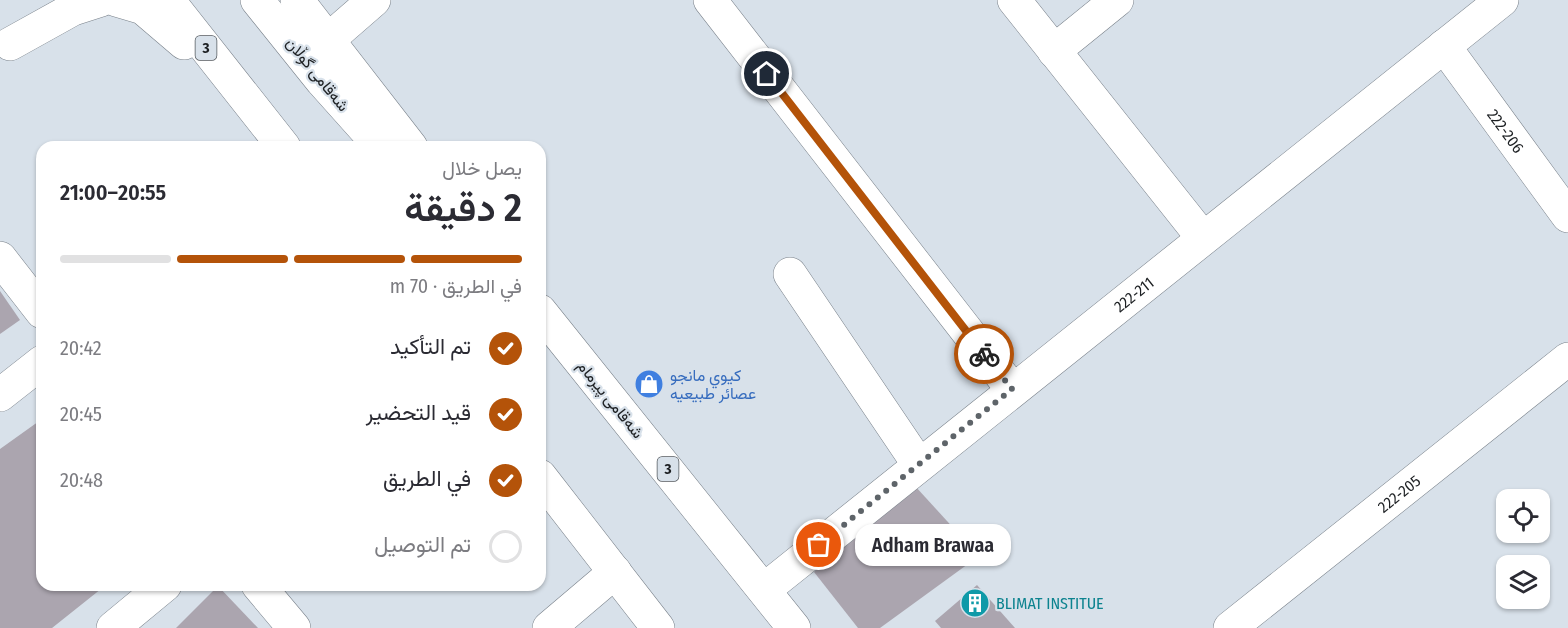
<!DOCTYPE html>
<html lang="ar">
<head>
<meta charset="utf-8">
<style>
  :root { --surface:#fff; --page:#f7f7f7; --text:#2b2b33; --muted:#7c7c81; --line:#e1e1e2; --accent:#b45309 }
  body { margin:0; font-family:"Fira Sans Condensed",Vazirmatn,sans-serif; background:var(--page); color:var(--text); direction:rtl; height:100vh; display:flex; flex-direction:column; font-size:22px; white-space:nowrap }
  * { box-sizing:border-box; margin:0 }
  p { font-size:20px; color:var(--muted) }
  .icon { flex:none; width:33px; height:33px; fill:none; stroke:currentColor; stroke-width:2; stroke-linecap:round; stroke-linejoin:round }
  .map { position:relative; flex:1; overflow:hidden; direction:ltr }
  .drawer { position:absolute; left:36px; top:141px; width:510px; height:450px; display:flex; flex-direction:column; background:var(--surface); border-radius:18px; box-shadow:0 2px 4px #0004; direction:rtl }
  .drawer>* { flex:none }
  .controls { position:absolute; left:1496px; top:489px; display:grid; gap:12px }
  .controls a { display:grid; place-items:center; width:54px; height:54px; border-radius:12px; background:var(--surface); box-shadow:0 2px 4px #0004; font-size:30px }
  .pin { position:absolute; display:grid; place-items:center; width:51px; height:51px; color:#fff; margin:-26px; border:3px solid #fff; border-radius:50%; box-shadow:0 2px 6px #0007 }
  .courier { position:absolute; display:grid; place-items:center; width:60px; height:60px; margin:-30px; border:4px solid #b45309; border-radius:50%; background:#fff; color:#222; box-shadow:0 2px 8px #0007 }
  .bubble { position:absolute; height:42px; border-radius:18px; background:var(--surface); box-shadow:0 2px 4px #0004; font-size:20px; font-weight:600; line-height:42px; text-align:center; direction:rtl }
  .overview em { font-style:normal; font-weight:600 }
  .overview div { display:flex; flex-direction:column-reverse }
  .overview { display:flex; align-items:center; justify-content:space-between; height:102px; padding:0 24px }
  h1 { font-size:39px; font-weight:600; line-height:45px }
  .bar { display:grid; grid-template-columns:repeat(4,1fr); gap:9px 6px; align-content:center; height:72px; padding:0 24px }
  .bar i { height:8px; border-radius:4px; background:var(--line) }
  .bar .active { background:var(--accent) }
  .bar p { grid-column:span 4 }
  ol { padding:0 24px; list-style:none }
  li { display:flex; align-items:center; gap:18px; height:66px }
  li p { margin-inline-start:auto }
  li .icon { padding:6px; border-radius:50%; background:var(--accent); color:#fff; stroke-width:4 }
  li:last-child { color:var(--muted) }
  li i { width:33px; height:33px; border:3px solid var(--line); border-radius:50% }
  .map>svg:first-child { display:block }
  .building { fill:#aba5af }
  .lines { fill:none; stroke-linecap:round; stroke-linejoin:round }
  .minor-casing { stroke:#79818a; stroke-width:34 }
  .major-casing { stroke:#79818a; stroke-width:34 }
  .highway-casing { stroke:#79818a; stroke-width:34 }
  .minor { stroke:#fff; stroke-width:33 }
  .major { stroke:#fff; stroke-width:33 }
  .highway { stroke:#fff; stroke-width:33 }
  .done { stroke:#5e6469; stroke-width:6; stroke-dasharray:0 10.8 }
  .route { stroke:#b45309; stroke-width:8 }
  .labels { text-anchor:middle; stroke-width:4.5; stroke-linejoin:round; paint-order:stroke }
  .shield { fill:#d8e1ea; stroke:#555a5f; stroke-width:1.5 }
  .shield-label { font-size:15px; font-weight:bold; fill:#1d2023 }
  .street-label { font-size:16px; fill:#1d2023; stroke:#d8e1ea }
  .shop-label { font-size:16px; fill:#366cbe; stroke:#d8e1ea; text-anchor:start }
  .culture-label { font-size:16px; fill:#0d838f; stroke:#d8e1ea; text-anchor:start }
</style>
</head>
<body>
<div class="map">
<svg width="1568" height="628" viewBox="0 0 1568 628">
  <rect width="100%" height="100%" fill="#d8e1ea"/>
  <g class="building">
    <path d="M0,291l20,29 -20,14z"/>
    <path d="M42,419v166h64l-54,43h-52v-179z"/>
    <path d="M915,486l64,70 -99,72h-22l-44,-56z"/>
    <path d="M977,585l38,43h-74l-6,-7z"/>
    <path d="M218,586l40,42h-82z"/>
  </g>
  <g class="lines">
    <g class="minor-casing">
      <g id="minor">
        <path d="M710,0l302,389"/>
        <path d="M1014,0l189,238"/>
        <path d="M328,40l46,-40"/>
        <path id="s1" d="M1444,46l124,170"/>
        <path d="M1054,51l63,-51"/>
        <path d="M0,258l42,54"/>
        <path d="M790,274l129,191"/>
        <path d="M0,395l42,-33"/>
        <path d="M258,585l36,43"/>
        <path id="s2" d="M765,589l737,-589"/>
        <path d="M113,628l52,-43"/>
        <path d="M549,628l66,-56"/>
        <path id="s3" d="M1230,628l338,-269"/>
      </g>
    </g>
    <g class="major-casing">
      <path id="major" d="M257,0l65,81 59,66"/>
    </g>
    <g class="highway-casing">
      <g id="highway">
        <path d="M116,0l27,8 41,35"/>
        <path d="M168,0l116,147"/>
        <path d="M297,0l114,147"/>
        <path d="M10,44l63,-35 28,-9"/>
        <path d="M540,311l254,317"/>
        <path d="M540,476l118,152"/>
      </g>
    </g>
    <use href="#minor" class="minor"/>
    <use href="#major" class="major"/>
    <use href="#highway" class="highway"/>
  </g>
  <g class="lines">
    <path class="done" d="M819,545l193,-156 -28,-35"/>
    <path class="route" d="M767,74l217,280"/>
  </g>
  <defs>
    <g id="shop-disc" transform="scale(1.5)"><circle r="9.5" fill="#3f7fe0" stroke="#d8e1ea"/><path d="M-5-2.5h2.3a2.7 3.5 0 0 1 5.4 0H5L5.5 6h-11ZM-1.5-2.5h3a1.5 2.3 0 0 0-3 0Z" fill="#fff"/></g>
    <g id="building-disc" transform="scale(1.5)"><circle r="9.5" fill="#0f9aa8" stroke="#d8e1ea"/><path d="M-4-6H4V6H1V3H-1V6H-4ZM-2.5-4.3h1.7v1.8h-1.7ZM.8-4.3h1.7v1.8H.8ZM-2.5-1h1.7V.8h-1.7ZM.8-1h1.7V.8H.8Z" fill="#fff"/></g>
  </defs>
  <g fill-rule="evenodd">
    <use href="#shop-disc" x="649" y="384"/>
    <use href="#building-disc" x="975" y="603"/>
  </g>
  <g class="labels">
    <g class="shield">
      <rect x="195.5" y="36" width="21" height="24" rx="4.5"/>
      <rect x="657.5" y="457" width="21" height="24" rx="4.5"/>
    </g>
    <g class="shield-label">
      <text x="206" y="53">3</text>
      <text x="668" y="474">3</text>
    </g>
    <g class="street-label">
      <text transform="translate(318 74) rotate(51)" y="6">شەقامی گوڵان</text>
      <text dy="6" stroke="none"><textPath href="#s1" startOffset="105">222-206</textPath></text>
      <text dy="6" stroke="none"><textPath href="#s2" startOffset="472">222-211</textPath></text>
      <text transform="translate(611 399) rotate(51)" y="6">شەقامی پیرمام</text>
      <text dy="6" stroke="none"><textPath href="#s3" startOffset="216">222-205</textPath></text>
    </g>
    <g class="shop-label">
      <text x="670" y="381">كيوي مانجو<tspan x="670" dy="18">عصائر طبيعيه</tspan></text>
    </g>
    <g class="culture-label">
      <text x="996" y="609">BLIMAT INSTITUE</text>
    </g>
  </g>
</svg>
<div class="controls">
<a><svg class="icon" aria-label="locate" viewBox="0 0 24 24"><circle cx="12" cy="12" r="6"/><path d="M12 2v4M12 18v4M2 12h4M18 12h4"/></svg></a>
<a><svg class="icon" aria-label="layers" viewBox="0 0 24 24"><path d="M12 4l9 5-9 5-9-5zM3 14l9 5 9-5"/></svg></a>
</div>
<div class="pin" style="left:819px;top:545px;background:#ea580c"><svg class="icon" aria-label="bag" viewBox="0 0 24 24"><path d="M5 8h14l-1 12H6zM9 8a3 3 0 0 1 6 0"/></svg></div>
<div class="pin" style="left:767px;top:74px;background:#1f2937"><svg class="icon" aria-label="home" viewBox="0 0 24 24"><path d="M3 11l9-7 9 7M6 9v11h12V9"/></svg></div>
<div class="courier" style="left:984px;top:354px"><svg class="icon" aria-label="bike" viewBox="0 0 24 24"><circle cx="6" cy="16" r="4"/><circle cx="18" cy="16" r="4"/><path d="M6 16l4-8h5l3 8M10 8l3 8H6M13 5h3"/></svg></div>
<div class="bubble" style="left:855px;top:524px;width:156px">Adham Brawaa</div>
<section class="drawer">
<div class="overview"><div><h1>2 دقيقة</h1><p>يصل خلال</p></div><em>20:55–21:00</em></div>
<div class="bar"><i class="active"></i><i class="active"></i><i class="active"></i><i></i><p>في الطريق · 70 m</p></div>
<ol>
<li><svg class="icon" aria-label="check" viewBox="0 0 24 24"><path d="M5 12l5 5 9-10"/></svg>تم التأكيد<p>20:42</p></li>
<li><svg class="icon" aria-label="check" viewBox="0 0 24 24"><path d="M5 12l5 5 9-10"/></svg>قيد التحضير<p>20:45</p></li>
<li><svg class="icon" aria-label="check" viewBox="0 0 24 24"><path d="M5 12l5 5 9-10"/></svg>في الطريق<p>20:48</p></li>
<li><i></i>تم التوصيل</li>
</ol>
</section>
</div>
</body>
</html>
